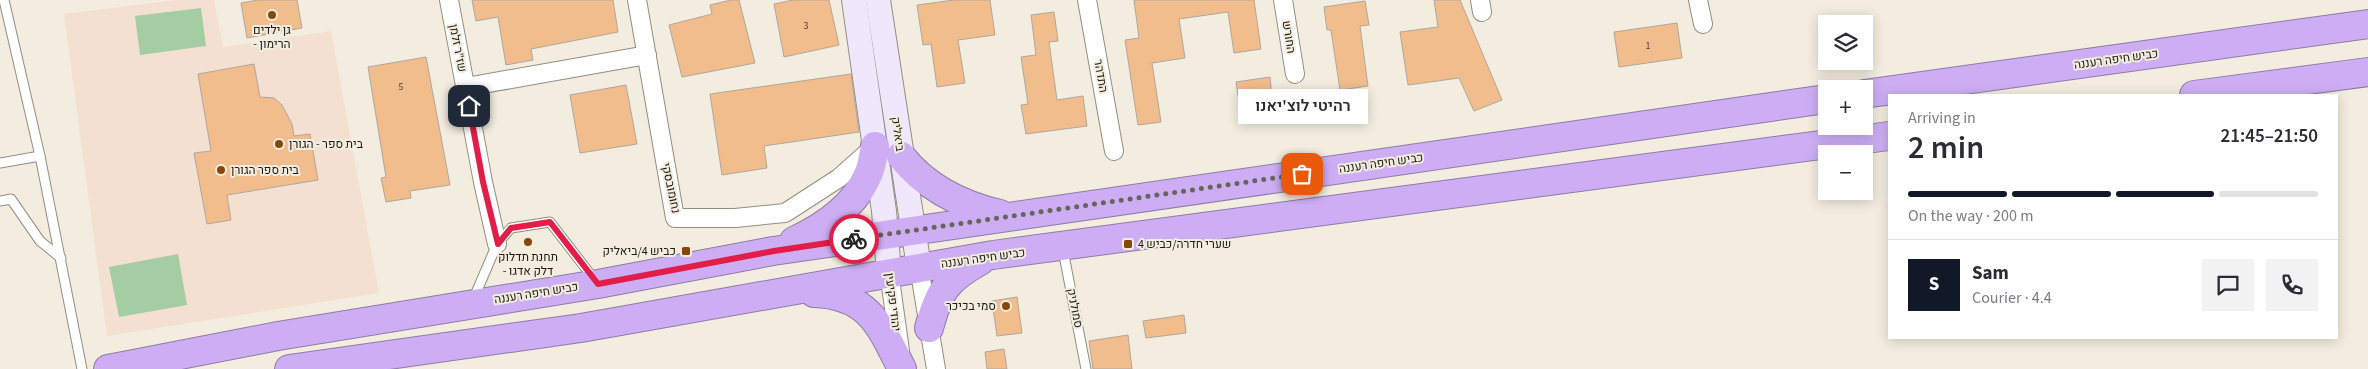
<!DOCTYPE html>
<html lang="en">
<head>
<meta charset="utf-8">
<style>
  :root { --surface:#fff; --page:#f2f2f3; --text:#2b2b33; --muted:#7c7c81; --line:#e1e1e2; --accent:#111827 }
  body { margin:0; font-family:"Source Sans 3",Heebo,sans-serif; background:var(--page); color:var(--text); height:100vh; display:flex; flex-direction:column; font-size:19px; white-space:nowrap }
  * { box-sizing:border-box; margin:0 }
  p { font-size:16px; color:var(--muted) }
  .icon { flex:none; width:28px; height:28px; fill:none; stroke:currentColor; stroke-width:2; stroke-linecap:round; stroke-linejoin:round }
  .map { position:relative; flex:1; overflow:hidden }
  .details { position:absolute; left:1888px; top:94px; width:450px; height:245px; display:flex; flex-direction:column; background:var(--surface); border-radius:0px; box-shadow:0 2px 12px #0003 }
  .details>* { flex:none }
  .controls { position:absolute; left:1818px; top:15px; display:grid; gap:10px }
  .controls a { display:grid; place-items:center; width:55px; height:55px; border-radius:0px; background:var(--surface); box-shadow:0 2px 12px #0003; font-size:25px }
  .pin { position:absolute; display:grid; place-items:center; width:42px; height:42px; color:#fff; margin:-21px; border-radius:10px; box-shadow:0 2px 8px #0006 }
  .courier { position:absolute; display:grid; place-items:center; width:50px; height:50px; margin:-25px; border:4px solid #e11d48; border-radius:50%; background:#fff; color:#222; box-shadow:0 1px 6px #0007 }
  .bubble { position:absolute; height:35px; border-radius:0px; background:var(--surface); box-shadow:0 2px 12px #0003; font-size:16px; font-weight:600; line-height:35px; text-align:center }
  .overview em { font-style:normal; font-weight:600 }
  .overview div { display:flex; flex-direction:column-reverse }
  .overview { display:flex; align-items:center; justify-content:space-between; height:85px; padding:0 20px }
  h1 { font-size:32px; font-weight:600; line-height:38px }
  .bar { display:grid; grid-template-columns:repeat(4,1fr); gap:8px 5px; align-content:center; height:60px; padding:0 20px }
  .bar i { height:6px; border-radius:4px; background:var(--line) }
  .bar .on { background:var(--accent) }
  .bar p { grid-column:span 4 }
  .line { display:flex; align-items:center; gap:12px; padding:0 20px; border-top:1px solid var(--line) }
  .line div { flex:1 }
  .round { display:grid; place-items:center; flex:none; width:52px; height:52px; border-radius:0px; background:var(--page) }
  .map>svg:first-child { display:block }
  .education { fill:#f3e0d0 }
  .green { fill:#a4cda3 }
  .building { fill:#f2bd8d; stroke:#b1a69b }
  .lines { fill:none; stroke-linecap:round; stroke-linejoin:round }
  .lane-casing { stroke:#928e81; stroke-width:11 }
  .street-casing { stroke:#928e81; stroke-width:20 }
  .secondary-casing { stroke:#928e81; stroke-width:26 }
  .highway-casing { stroke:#8f7ba6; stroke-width:30 }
  .lane { stroke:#fff; stroke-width:9 }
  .street { stroke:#fff; stroke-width:18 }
  .secondary { stroke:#f0e7fc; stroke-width:24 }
  .highway { stroke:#cdaef4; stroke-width:28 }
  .done { stroke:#68645c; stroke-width:5; stroke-dasharray:0 9 }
  .route { stroke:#e11d48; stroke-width:6 }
  .poi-dot { fill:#864808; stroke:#f2eddf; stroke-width:2 }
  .labels { text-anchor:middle; stroke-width:4; stroke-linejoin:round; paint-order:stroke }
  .number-label { font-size:10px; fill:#524434 }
  .poi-label { font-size:12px; fill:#1d1b16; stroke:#f2eddf; text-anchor:start }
  .street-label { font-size:12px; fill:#1d1b16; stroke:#f2eddf }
</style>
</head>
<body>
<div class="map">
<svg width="2368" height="369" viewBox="0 0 2368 369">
  <rect width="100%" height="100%" fill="#f2eddf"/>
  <path class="education" d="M176,0h38l9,47 108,-16 48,262 -272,43 -43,-322z"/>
  <g class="green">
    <path d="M201,8l5,38 -66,9 -5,-39z"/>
    <path d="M178,254l9,51 -68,12 -10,-50z"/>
  </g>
  <g class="building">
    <path d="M258,0h39l5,28 -55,10 -6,-35z"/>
    <path d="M472,0h141l5,32 -87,17 2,11 -27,5 -8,-48 -22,4z"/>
    <path d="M731,0h8l16,63 -73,14 -13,-52 43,-11 -2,-9z"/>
    <path d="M793,0h36l10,45 -55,12 -10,-53z"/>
    <path d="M954,0h36l5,35 -37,5 7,43 -28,4 -6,-43 -8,1 -6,-40z"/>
    <path d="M1134,0h120l7,49 -27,4 -6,-41 -49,7 6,39 -33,5 9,59 -23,3 -13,-85 14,-2z"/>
    <path d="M1434,0h26l42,100 -28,11 -15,-33 -51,7 -8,-53 38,-5z"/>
    <path d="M1365,1l4,24 -9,1 8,60 -28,4 -9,-60h-4l-3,-23z"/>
    <path d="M1054,12l4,29 -9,1 8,58 26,-4 4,30 -61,8 -5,-29 7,-1 -7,-47 15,-2 -5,-40z"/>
    <path d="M1677,23l5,35 -63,9 -5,-35z"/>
    <path d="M426,57l24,128 -40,6 1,7 -25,4 -5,-24 5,-1 -18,-110z"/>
    <path d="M254,64l6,33 14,1 8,7 10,19 2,12 16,-2 8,46 -91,15 4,25 -24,4 -13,-71 17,-2 -13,-77z"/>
    <path d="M851,74l8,58 -95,14 3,22 -45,7 -12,-81z"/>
    <path d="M1270,77l3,28 -33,4 -4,-27z"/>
    <path d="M626,85l11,59 -57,9 -10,-58z"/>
    <path d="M1017,297l5,36 -25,3 -5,-35z"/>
    <path d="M1184,315l2,18 -40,5 -3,-17z"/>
    <path d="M1128,335l4,34h-39l-4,-28z"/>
    <path d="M1004,349l3,20h-20l-2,-17z"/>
  </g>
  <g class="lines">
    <g class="lane-casing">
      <g id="lane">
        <path d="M4,0l36,156 42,213"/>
        <path d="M0,163l40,-7"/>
        <path d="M0,201l11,-2 29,42 21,17"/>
        <path d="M1063,250l23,119"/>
        <path d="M473,300l24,-56 14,-16 39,-6 44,57"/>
      </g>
    </g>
    <g class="street-casing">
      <g id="street">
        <path d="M449,0l34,182 14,62"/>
        <path d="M637,0l38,218h60l50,-5 54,-35 36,-32"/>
        <path d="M1087,0l27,151"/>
        <path d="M1283,0l12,74"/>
        <path d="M1480,0l2,12"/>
        <path d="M1698,0l5,24"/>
        <path d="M466,87l181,-32"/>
        <path d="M919,267l17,102"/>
        <path d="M889,272l11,79"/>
      </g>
    </g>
    <g class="secondary-casing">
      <g id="secondary">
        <path d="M854,0l30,211 5,61"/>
        <path d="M878,0l41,267"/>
      </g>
    </g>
    <g class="highway-casing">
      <g id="highway">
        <path d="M1864,94l504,-70"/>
        <path d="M2194,95l174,-23"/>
        <path d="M901,156c25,32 60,49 99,58"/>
        <path d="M794,241c30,-14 59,-33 73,-64 5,-9 6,-21 8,-31"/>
        <path d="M814,293c55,2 66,32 88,76"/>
        <path d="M929,328c10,-37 17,-48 51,-67"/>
        <path d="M108,369l170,-33 320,-52 175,-33 1053,-152"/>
        <path d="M289,369l292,-41 412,-73 896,-119"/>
      </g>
    </g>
    <use href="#lane" class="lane"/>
    <use href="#street" class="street"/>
    <use href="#secondary" class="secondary"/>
    <use href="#highway" class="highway"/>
  </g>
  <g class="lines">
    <path class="done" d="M854,239l448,-65"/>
    <path class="route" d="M469,106l14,76 15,62 13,-16 39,-6 48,62 176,-33 80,-12"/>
  </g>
  <g class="poi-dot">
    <circle cx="272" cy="15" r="5"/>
    <circle cx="279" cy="144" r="5"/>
    <circle cx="221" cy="170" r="5"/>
    <circle cx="528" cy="242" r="5"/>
    <rect x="1123" y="239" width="10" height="10" rx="2.5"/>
    <rect x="681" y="246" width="10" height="10" rx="2.5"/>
    <circle cx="1006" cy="306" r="5"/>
  </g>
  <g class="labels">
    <g class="number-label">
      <text x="806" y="29">3</text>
      <text x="1648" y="49">1</text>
      <text x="401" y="90">5</text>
    </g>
    <g class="poi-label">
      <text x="272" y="34" text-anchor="middle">גן ילדים<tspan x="272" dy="14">- הרימון</tspan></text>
      <text x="289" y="148">בית ספר - הגורן</text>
      <text x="231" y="174">בית ספר הגורן</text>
      <text x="1138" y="248">שערי חדרה/כביש 4</text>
      <text x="676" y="255" text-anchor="end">כביש 4/ביאליק</text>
      <text x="528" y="261" text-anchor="middle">תחנת תדלוק<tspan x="528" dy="14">- דלק אדגו</tspan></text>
      <text x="996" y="310" text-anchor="end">סמי בכיכר</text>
    </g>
    <g class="street-label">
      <text transform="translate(1289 37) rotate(81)" y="4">החורש</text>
      <text transform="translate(458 48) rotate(79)" y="4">שז"ר זלמן</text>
      <text transform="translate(2116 59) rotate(-8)" y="4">כביש חיפה רעננה</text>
      <text transform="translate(1101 76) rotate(80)" y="4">התדהר</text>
      <text transform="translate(898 134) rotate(82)" y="4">ביאליק</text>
      <text transform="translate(1381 163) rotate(-8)" y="4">כביש חיפה רעננה</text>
      <text transform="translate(671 188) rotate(78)" y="4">נחומובסקי</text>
      <text transform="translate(983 258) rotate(-8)" y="4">כביש חיפה רעננה</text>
      <text transform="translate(536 293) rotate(-9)" y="4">כביש חיפה רעננה</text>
      <text transform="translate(893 302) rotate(83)" y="4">יהודי פקיעין</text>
      <text transform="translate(1075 308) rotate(79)" y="4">סמולניק</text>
    </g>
  </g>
</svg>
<div class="controls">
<a><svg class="icon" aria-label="layers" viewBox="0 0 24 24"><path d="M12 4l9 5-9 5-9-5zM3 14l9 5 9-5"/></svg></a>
<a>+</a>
<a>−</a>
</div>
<div class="pin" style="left:1302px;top:174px;background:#ea580c"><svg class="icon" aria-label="bag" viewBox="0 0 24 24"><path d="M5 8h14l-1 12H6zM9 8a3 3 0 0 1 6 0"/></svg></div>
<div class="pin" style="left:469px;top:106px;background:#1f2937"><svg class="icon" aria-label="home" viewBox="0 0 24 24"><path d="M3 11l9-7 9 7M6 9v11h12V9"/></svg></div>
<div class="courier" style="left:854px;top:239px"><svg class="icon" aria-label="bike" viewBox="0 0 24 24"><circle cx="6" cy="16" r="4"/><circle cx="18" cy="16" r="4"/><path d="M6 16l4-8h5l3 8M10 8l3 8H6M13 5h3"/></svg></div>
<div class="bubble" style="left:1238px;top:89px;width:130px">רהיטי לוצ'יאנו</div>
<section class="details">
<div class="overview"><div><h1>2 min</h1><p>Arriving in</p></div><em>21:45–21:50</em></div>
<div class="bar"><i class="on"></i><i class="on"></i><i class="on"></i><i></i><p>On the way · 200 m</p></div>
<div class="line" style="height:90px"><b class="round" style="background:var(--accent);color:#fff">S</b><div><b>Sam</b><p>Courier · 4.4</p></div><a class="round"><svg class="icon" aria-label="chat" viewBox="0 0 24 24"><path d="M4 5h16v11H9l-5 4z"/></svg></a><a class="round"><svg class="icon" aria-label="phone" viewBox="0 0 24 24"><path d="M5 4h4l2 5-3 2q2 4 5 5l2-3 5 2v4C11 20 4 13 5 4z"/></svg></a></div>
</section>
</div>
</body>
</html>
